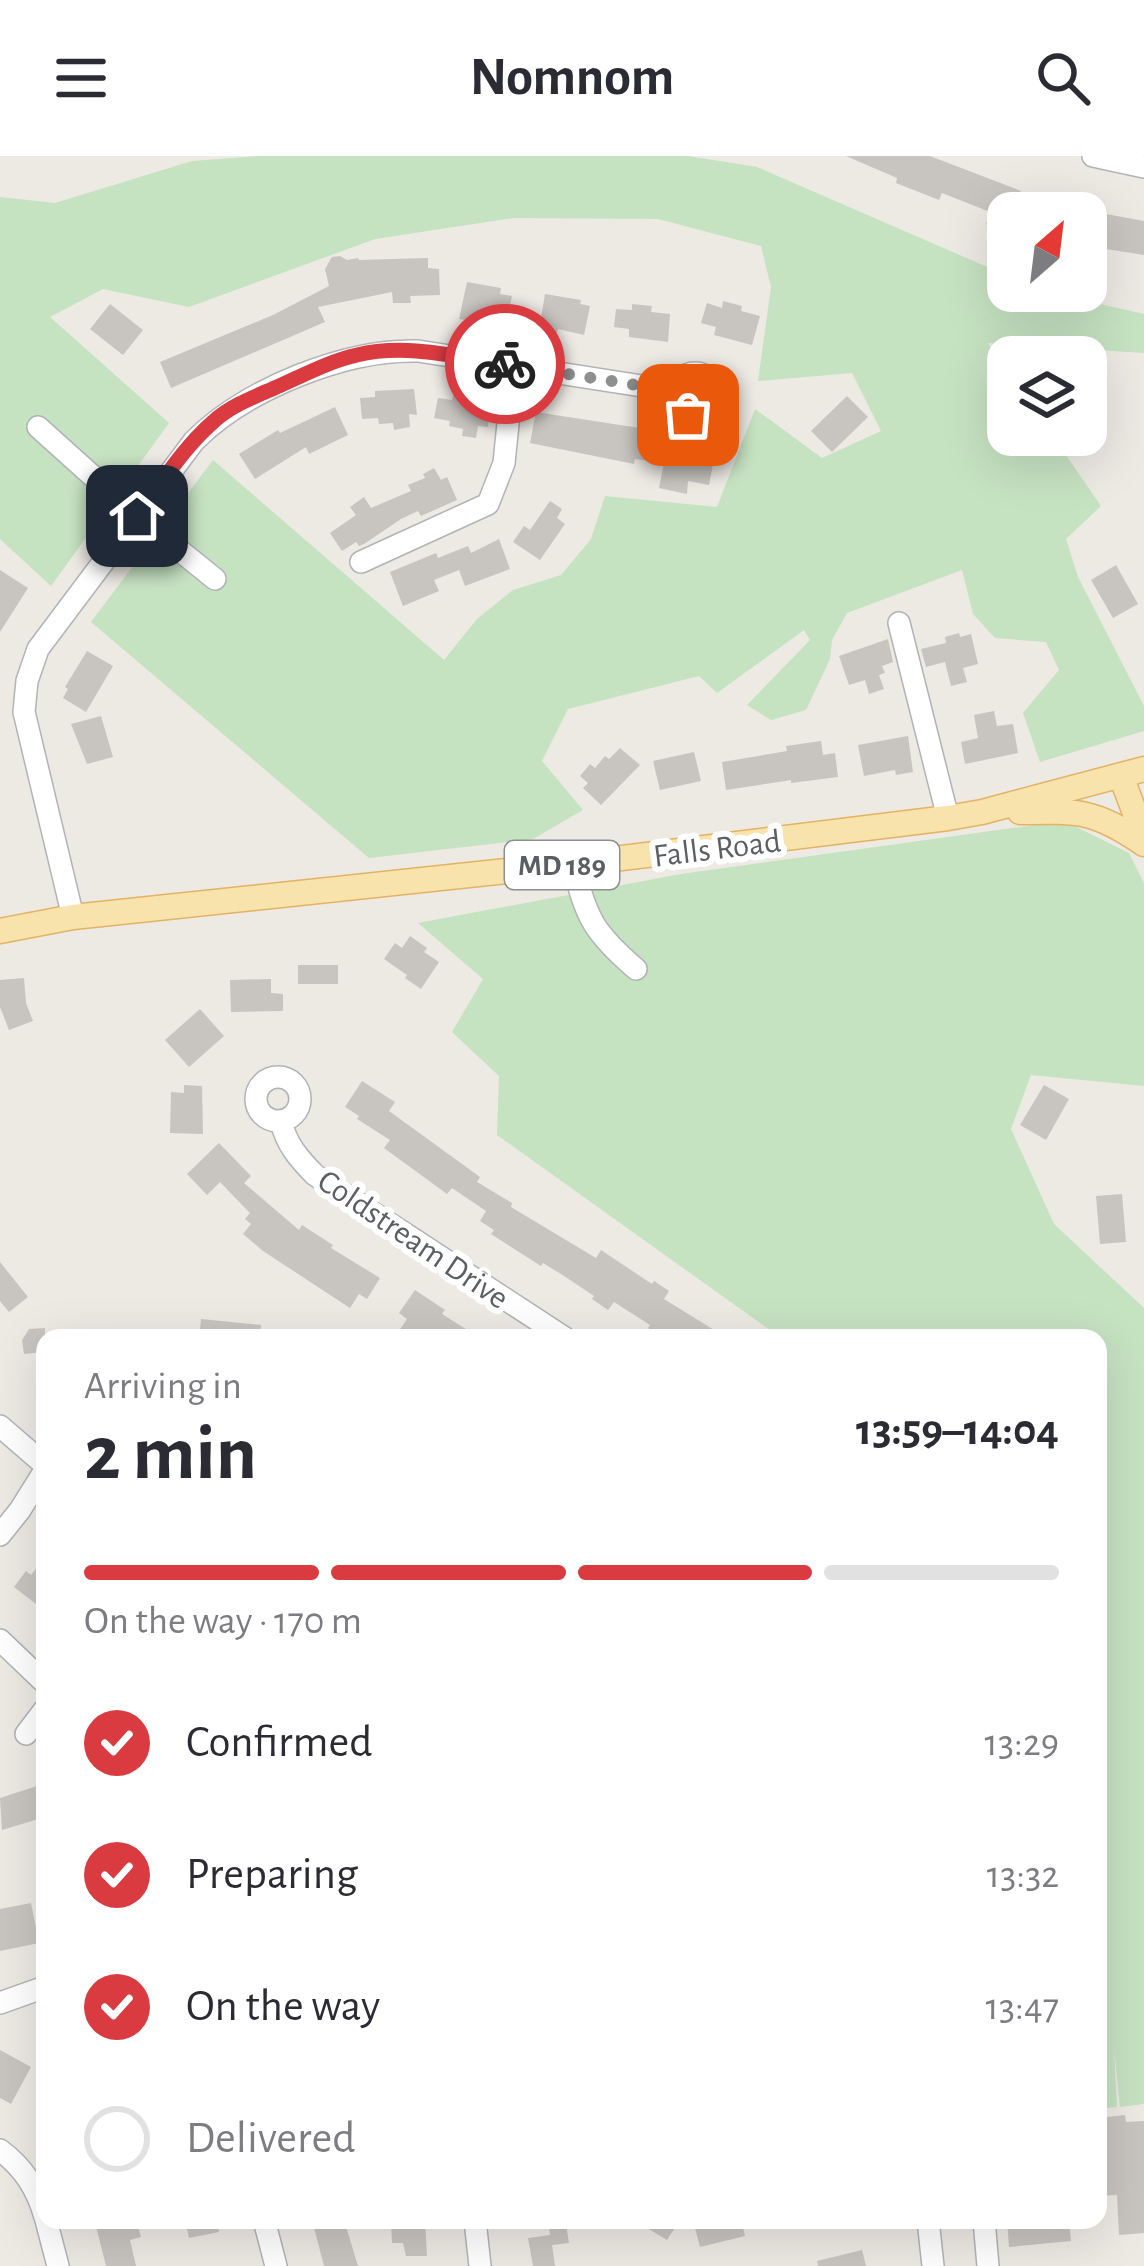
<!DOCTYPE html>
<html lang="en">
<head>
<meta charset="utf-8">
<style>
  :root { --surface:#fff; --page:#f7f7f7; --text:#2b2b33; --muted:#7c7c81; --line:#e1e1e2; --accent:#da3b41 }
  body { margin:0; font-family:"Alegreya Sans",sans-serif; background:var(--page); color:var(--text); height:100vh; display:flex; flex-direction:column; font-size:45px; white-space:nowrap }
  * { box-sizing:border-box; margin:0 }
  p { font-size:39px; color:var(--muted) }
  .icon { flex:none; width:66px; height:66px; fill:none; stroke:currentColor; stroke-width:2; stroke-linecap:round; stroke-linejoin:round }
  .map { position:relative; flex:1; overflow:hidden }
  .panel { position:absolute; left:36px; top:1173px; width:1071px; height:900px; display:flex; flex-direction:column; background:var(--surface); border-radius:24px; box-shadow:0 12px 48px #0002 }
  .panel>* { flex:none }
  .needle { width:78px; rotate:28deg }
  .buttons { position:absolute; left:987px; top:36px; display:grid; gap:24px }
  .buttons a { display:grid; place-items:center; width:120px; height:120px; border-radius:24px; background:var(--surface); box-shadow:0 12px 48px #0002; font-size:60px }
  .pin { position:absolute; display:grid; place-items:center; width:102px; height:102px; color:#fff; margin:-51px; border-radius:24px; box-shadow:0 6px 18px #0006 }
  .courier { position:absolute; display:grid; place-items:center; width:120px; height:120px; margin:-60px; border:9px solid #da3b41; border-radius:50%; background:#fff; color:#222; box-shadow:0 3px 15px #0007 }
  .headline em { font-style:normal; font-weight:600 }
  .headline div { display:flex; flex-direction:column-reverse }
  .headline { display:flex; align-items:center; justify-content:space-between; height:204px; padding:0 48px }
  h1 { font-size:78px; font-weight:600; line-height:90px }
  .bar { display:grid; grid-template-columns:repeat(4,1fr); gap:18px 12px; align-content:center; height:144px; padding:0 48px }
  .bar i { height:15px; border-radius:9px; background:var(--line) }
  .bar .current { background:var(--accent) }
  .bar p { grid-column:span 4 }
  ol { padding:0 48px; list-style:none }
  li { display:flex; align-items:center; gap:36px; height:132px }
  li p { margin-inline-start:auto }
  li .icon { padding:12px; border-radius:50%; background:var(--accent); color:#fff; stroke-width:4 }
  li:last-child { color:var(--muted) }
  li i { width:66px; height:66px; border:6px solid var(--line); border-radius:50% }
  header { display:flex; justify-content:space-between; align-items:center; height:156px; padding:0 48px; background:var(--surface); font-size:54px; font-weight:600 }
  .map>svg:first-child { display:block }
  .green { fill:#c5e2c1 }
  .building { fill:#c8c4c0 }
  .lines { fill:none; stroke-linecap:round; stroke-linejoin:round }
  .minor-casing { stroke:#b0b4b7; stroke-width:24 }
  .major-casing { stroke:#e5b263; stroke-width:27 }
  .minor { stroke:#fff; stroke-width:21 }
  .major { stroke:#f8e3ad; stroke-width:24 }
  .done { stroke:#8e8f8f; stroke-width:12; stroke-dasharray:0 21.6 }
  .route { stroke:#da3b41; stroke-width:15 }
  .labels { text-anchor:middle; stroke-width:12; stroke-linejoin:round; paint-order:stroke }
  .shield { fill:#fff; stroke:#8c8f91; stroke-width:3 }
  .shield-label { font-size:30px; font-weight:bold; fill:#5b5f62 }
  .street-label { font-size:33px; fill:#5b5f62; stroke:#fff }
</style>
</head>
<body>
<header><svg class="icon" aria-label="menu" viewBox="0 0 24 24"><path d="M4 6h16M4 12h16M4 18h16"/></svg>Nomnom<svg class="icon" aria-label="search" viewBox="0 0 24 24"><circle cx="10" cy="10" r="6"/><path d="M15 15l6 6"/></svg></header>
<div class="map">
<svg width="1144" height="2110" viewBox="0 0 1144 2110">
  <rect width="100%" height="100%" fill="#ede9e3"/>
  <g class="green">
    <path d="M259,0h429l69,11 251,109v15h35l101,23v39l-156,-10 20,29v63h44l49,71 -35,33 12,38 66,129v25l-104,31 -17,-49 36,-43 -13,-28 -51,-4 -22,-24 -11,-44 -115,43 -15,27 -2,19 -24,51 -35,10 -24,-15 63,-65 -6,-10 -87,63 -18,-17 -131,33 -26,52 41,49 -50,29 -164,19 -278,-236 122,-162 231,200 33,-41 36,-29 48,-15 30,-36 14,-43 112,11 38,-98 67,49 59,-27 -29,-58 -94,8 13,-94 -10,-41 -103,-27 -144,-1 -139,21 -186,68 -86,-18 -53,28 119,106 -118,163 -51,-47v-342l55,6 137,-42z"/>
    <path d="M1064,665l65,32 15,30v203l-113,-11 -20,54 43,95 90,84v796l-24,3 -6,-59 3,59 -19,2v-771h-317l-284,-203 2,-59 -47,-44 31,-53 -65,-56 263,-49z"/>
  </g>
  <g class="building">
    <path d="M846,0h84l91,35 -2,3 51,16 -1,3h-61l-4,18 -18,-7 4,-12 -48,-19 -3,7 -43,-17 1,-5z"/>
    <path d="M1106,58l38,7v34l-44,-7z"/>
    <path d="M340,100l7,4 11,-2 1,2 69,-2v10l11,1 1,26 -30,1 1,7h-18l-1,-11 -74,15 7,15 -154,66 -11,-26 113,-47 56,-29 -4,-17 7,-12z"/>
    <path d="M467,126l34,6 -1,6 12,2 -6,30 -47,-7z"/>
    <path d="M545,138l36,6 -1,4 10,2 -6,29 -26,-6 -1,4 -18,-3z"/>
    <path d="M723,145l19,5 -1,5 19,5 -8,29 -38,-10 2,-8 -15,-4 6,-20 15,5z"/>
    <path d="M110,148l33,26 -20,25 -33,-26z"/>
    <path d="M632,148l20,2 -1,6 19,2 -2,28 -39,-5v-8l-15,-2 2,-18 16,1z"/>
    <path d="M414,233l3,26 -8,-1 1,13 -16,3 -1,-7 -14,1 -1,-6 -16,1 -2,-21 15,-1v-6z"/>
    <path d="M453,239l38,7 -3,25 -10,-1 -2,12 -14,-2 1,-7 -14,-3 1,-5 -16,-3 4,-20 14,2z"/>
    <path d="M847,240l21,21 -36,35 -21,-21z"/>
    <path d="M335,251l13,28 -39,19 -3,-7 -51,32 -16,-25 39,-24 2,3z"/>
    <path d="M536,256l116,18 -3,16 65,13 -5,26 -21,-4 -1,13 -28,-6 5,-25 -29,-4 -1,5 -104,-21z"/>
    <path d="M434,312l7,12 6,-3 10,23 -36,16 -3,-5 -17,8 -37,25 -5,2 -3,-4 -14,9 -12,-18 26,-18 -6,-8 14,-10 7,11 40,-17 -3,-6 17,-7 -2,-4z"/>
    <path d="M550,345l12,8 -5,9 8,6 -25,36 -27,-18 11,-16 6,4z"/>
    <path d="M499,383l11,30 -45,17 -6,-16 -25,10 5,11 -36,15 -13,-34 46,-19 2,5 30,-12 3,7z"/>
    <path d="M1116,409l22,39 -25,14 -22,-38z"/>
    <path d="M0,414l28,18 -28,44z"/>
    <path d="M959,477l1,4 11,-3 7,30 -15,4 4,14 -16,4 -6,-24 -19,5 -5,-18 25,-6 -1,-6z"/>
    <path d="M888,483l5,23 -11,4 3,7 -6,2 5,14 -15,5 -4,-14 -16,5 -10,-29z"/>
    <path d="M87,495l26,15 -27,46 -23,-14 5,-9 -3,-2z"/>
    <path d="M994,555l3,15 16,-2 5,29 -53,11 -4,-22 17,-4 -4,-23z"/>
    <path d="M101,560l12,41 -26,7 -16,-40z"/>
    <path d="M908,580l5,36 -17,3 -1,-5 -31,6 -6,-31z"/>
    <path d="M821,585l2,14 12,-2 3,24 -47,6v-3l-65,10 -4,-28 65,-11 -1,-5z"/>
    <path d="M620,592l20,17 -39,40 -18,-17 5,-5 -8,-7 10,-12 5,4 10,-12 4,3z"/>
    <path d="M694,596l7,29 -41,9 -7,-29z"/>
    <path d="M410,780l17,12 -3,4 15,10 -18,27 -16,-11 2,-3 -23,-16 11,-16 7,5z"/>
    <rect x="298" y="809" width="40" height="19"/>
    <path d="M24,822l2,25 7,18 -24,9 -9,-23v-27z"/>
    <path d="M271,823v14l12,1v17l-52,1 -1,-32z"/>
    <path d="M200,853l24,27 -35,31 -24,-27z"/>
    <path d="M362,925l33,21 -6,9 91,66 -3,5 35,21 -1,4 85,51 5,-8 51,34 2,-3 15,10 -5,8 63,39h-64l-15,-10 2,-3 -36,-23 -6,8 -16,-11 2,-3 -33,-22 -18,-11 -2,3 -50,-32 3,-4 -14,-9 6,-10 -34,-23 -5,6 -63,-46 6,-8 -33,-21 2,-3 -14,-9z"/>
    <path d="M184,929l18,1 1,48 -33,-1 1,-41 13,1z"/>
    <path d="M1044,929l25,14 -23,41 -26,-15z"/>
    <path d="M219,987l32,33 -7,7 55,47 3,-5 31,20 -2,3 49,30 -13,21 -8,-5 -9,14 -87,-57 -20,-17 8,-10 -6,-5 5,-6 -4,-4 -26,-27 -13,13 -20,-21z"/>
    <path d="M1122,1038l4,48 -26,2 -4,-48z"/>
    <path d="M0,1106l28,35 -19,15 -9,-11z"/>
    <path d="M415,1134l30,20 -3,4 38,24h-71l-10,-7 8,-12 -8,-6z"/>
    <path d="M201,1163l60,6 -1,13h-61z"/>
    <path d="M45,1172v24l-21,2 -2,-14 7,-11z"/>
    <path d="M45,1401v54l-31,-24 12,-16 5,4z"/>
    <path d="M40,1629l5,14v18l-43,13 -2,-32z"/>
    <path d="M31,1747l8,40 -39,8v-42z"/>
    <path d="M0,1894l31,17 -20,37 -11,-6z"/>
    <path d="M1125,1959l1,7 18,-1v112l-25,2 -2,-40 -19,1v-78z"/>
    <path d="M106,2064h18l1,5 12,-2 4,14 -11,3 6,26h-30l-11,-44z"/>
    <path d="M185,2064h31l3,12 -30,6z"/>
    <path d="M312,2064h32l14,46h-34z"/>
    <path d="M391,2064h34l2,36h-21l-3,-13h-11z"/>
    <path d="M634,2064h46l-13,20z"/>
    <path d="M693,2064h48l4,16 -45,11z"/>
    <path d="M1007,2064h62l2,21 -62,6z"/>
    <path d="M566,2068l3,19 -17,2 3,21h-22l-5,-28 22,-3 -1,-9z"/>
    <path d="M862,2094l4,16h-48l-1,-5z"/>
  </g>
  <g class="lines">
    <g class="minor-casing">
      <g id="minor">
        <path d="M1093,0l51,11"/>
        <circle cx="695" cy="238" r="21"/>
        <path d="M38,271l99,89 78,63"/>
        <path d="M361,406l127,-58 16,-41 10,-98"/>
        <path d="M899,467l49,195"/>
        <path d="M573,708c13,54 21,69 63,105"/>
        <path d="M73,761l-49,-205 3,-31 11,-32 156,-208c52,-52 151,-92 224,-90l256,40"/>
        <circle cx="278" cy="943" r="22"/>
        <path d="M281,965c5,23 18,38 34,54l250,163"/>
        <path d="M0,1270l45,39"/>
        <path d="M0,1379l20,-25 25,-40"/>
        <path d="M0,1484l45,43"/>
        <path d="M26,1578l19,-25"/>
        <path d="M0,1847l45,-16"/>
        <path d="M0,1994c24,18 37,39 45,67"/>
        <path d="M46,2064l12,46"/>
        <path d="M264,2064l12,46"/>
        <path d="M475,2064l5,46"/>
        <path d="M928,2064l5,46"/>
        <path d="M984,2064l4,46"/>
      </g>
    </g>
    <g class="major-casing">
      <g id="major">
        <path d="M1121,620l23,61"/>
        <path d="M1020,656c60,-1 74,-2 124,32"/>
        <path d="M0,775l73,-14 500,-53 375,-46 34,-6 162,-43"/>
      </g>
    </g>
    <use href="#minor" class="minor"/>
    <use href="#major" class="major"/>
  </g>
  <g class="lines">
    <path class="done" d="M505,208l169,27c12,-27 40,-22 43,7 -6,14 -14,19 -29,17"/>
    <path class="route" d="M137,360c24,-32 46,-68 76,-94 18,-17 44,-26 66,-36 25,-11 51,-25 78,-31 49,-12 100,2 148,9"/>
  </g>
  <g class="labels">
    <rect class="shield" x="505" y="685" width="114" height="48" rx="9"/>
    <g class="shield-label">
      <text x="562" y="719">MD 189</text>
    </g>
    <g class="street-label">
      <text transform="translate(717 691) rotate(-7)" y="12">Falls Road</text>
      <text transform="translate(414 1082) rotate(34)" y="12">Coldstream Drive</text>
    </g>
  </g>
</svg>
<div class="buttons">
<a><svg class="needle" viewBox="-14 -14 28 28"><path d="M0-13l5 13h-10z" fill="#e53935"/><path d="M0 13l5-13h-10z" fill="#7c7c81"/></svg></a>
<a><svg class="icon" aria-label="layers" viewBox="0 0 24 24"><path d="M12 4l9 5-9 5-9-5zM3 14l9 5 9-5"/></svg></a>
</div>
<div class="pin" style="left:688px;top:259px;background:#ea580c"><svg class="icon" aria-label="bag" viewBox="0 0 24 24"><path d="M5 8h14l-1 12H6zM9 8a3 3 0 0 1 6 0"/></svg></div>
<div class="pin" style="left:137px;top:360px;background:#1f2937"><svg class="icon" aria-label="home" viewBox="0 0 24 24"><path d="M3 11l9-7 9 7M6 9v11h12V9"/></svg></div>
<div class="courier" style="left:505px;top:208px"><svg class="icon" aria-label="bike" viewBox="0 0 24 24"><circle cx="6" cy="16" r="4"/><circle cx="18" cy="16" r="4"/><path d="M6 16l4-8h5l3 8M10 8l3 8H6M13 5h3"/></svg></div>
<section class="panel">
<div class="headline"><div><h1>2 min</h1><p>Arriving in</p></div><em>13:59–14:04</em></div>
<div class="bar"><i class="current"></i><i class="current"></i><i class="current"></i><i></i><p>On the way · 170 m</p></div>
<ol>
<li><svg class="icon" aria-label="check" viewBox="0 0 24 24"><path d="M5 12l5 5 9-10"/></svg>Confirmed<p>13:29</p></li>
<li><svg class="icon" aria-label="check" viewBox="0 0 24 24"><path d="M5 12l5 5 9-10"/></svg>Preparing<p>13:32</p></li>
<li><svg class="icon" aria-label="check" viewBox="0 0 24 24"><path d="M5 12l5 5 9-10"/></svg>On the way<p>13:47</p></li>
<li><i></i>Delivered</li>
</ol>
</section>
</div>
</body>
</html>
